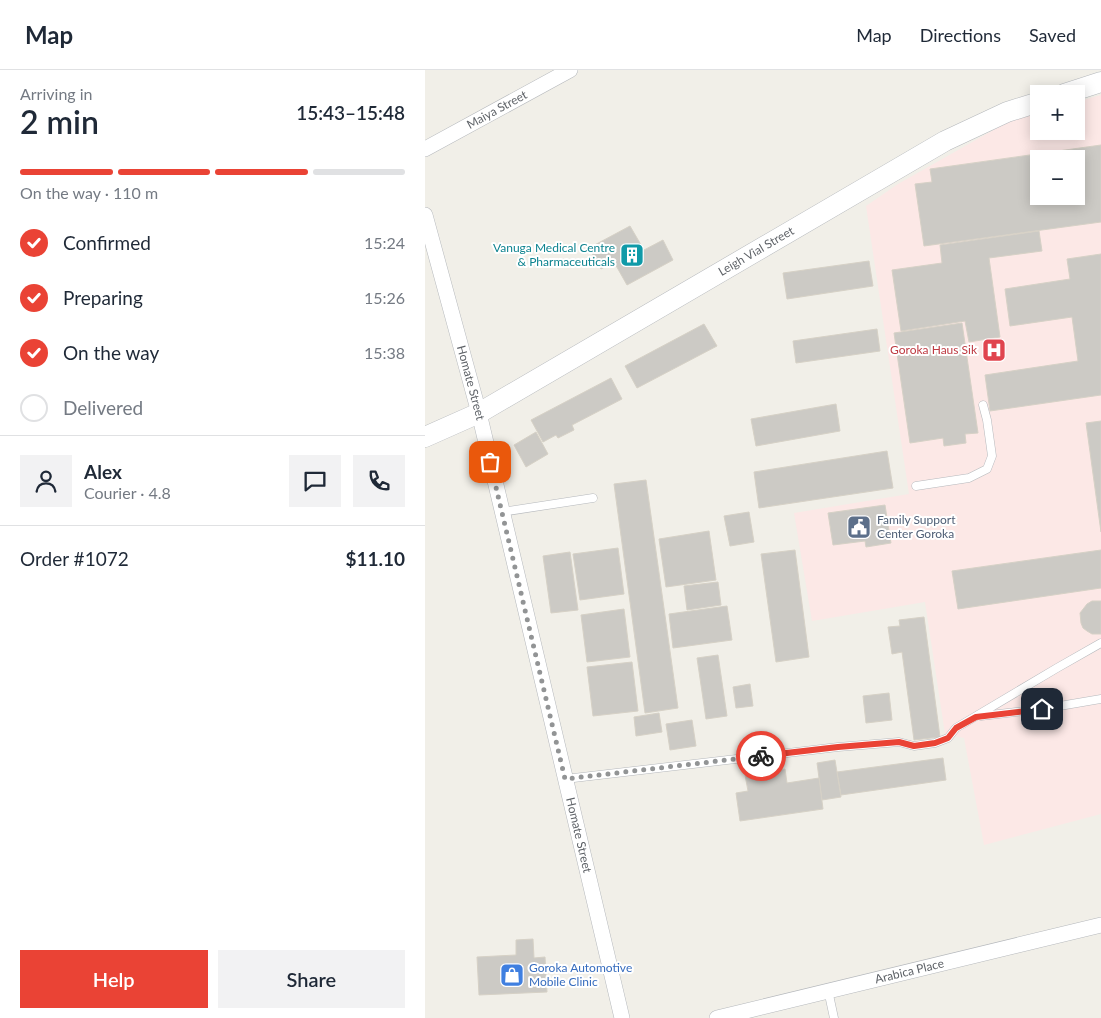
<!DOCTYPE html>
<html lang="en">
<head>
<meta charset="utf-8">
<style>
  :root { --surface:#fff; --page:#f2f2f3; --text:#1f2937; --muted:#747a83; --line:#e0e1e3; --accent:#ea4335 }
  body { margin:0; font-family:Lato,sans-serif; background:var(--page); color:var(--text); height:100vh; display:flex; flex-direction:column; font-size:19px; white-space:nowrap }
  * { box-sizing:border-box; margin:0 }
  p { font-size:16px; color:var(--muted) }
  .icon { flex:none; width:28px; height:28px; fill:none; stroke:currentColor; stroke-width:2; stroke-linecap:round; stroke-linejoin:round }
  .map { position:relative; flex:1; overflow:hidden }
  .sheet { display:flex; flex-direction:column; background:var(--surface); width:425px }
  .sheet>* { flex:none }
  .controls { position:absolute; left:605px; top:15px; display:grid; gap:10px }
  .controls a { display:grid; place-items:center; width:55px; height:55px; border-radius:0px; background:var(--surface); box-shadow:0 2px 12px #0003; font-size:25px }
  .pin { position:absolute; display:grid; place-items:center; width:42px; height:42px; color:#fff; margin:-21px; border-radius:10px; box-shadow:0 2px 8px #0006 }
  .courier { position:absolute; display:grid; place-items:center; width:50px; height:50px; margin:-25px; border:4px solid #ea4335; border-radius:50%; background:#fff; color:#222; box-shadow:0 1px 6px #0007 }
  .overview em { font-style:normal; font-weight:600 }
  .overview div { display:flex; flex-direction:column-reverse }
  .overview { display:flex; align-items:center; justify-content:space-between; height:85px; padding:0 20px }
  h1 { font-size:32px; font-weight:600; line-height:38px }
  .bar { display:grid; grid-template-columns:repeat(4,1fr); gap:8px 5px; align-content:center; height:60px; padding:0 20px }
  .bar i { height:6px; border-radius:4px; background:var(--line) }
  .bar .selected { background:var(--accent) }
  .bar p { grid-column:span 4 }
  .line { display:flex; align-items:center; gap:12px; padding:0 20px; border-top:1px solid var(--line) }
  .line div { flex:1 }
  .round { display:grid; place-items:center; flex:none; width:52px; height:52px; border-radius:0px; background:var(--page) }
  ol { padding:0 20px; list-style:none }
  li { display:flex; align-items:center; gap:15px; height:55px }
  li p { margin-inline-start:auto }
  li .icon { padding:5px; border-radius:50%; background:var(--accent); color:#fff; stroke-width:4 }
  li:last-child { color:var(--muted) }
  li i { width:28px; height:28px; border:2px solid var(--line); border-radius:50% }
  .primary-button { display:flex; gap:10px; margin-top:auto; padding:10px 20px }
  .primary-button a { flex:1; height:58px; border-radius:0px; background:var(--accent); color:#fff; font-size:20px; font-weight:600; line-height:58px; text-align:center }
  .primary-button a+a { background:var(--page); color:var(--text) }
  header { display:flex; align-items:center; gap:30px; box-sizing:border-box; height:70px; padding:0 25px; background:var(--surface); border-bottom:1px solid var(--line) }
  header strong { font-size:24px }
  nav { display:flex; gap:28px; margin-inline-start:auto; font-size:18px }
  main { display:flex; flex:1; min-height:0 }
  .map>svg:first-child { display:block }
  .medical { fill:#fce8e6; fill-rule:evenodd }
  .building { fill:#cccac5; stroke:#d6d1c6; fill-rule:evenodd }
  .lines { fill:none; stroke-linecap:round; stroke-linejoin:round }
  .service-casing { stroke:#b5b8bc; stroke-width:9 }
  .minor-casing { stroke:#b5b8bc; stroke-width:16 }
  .tertiary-casing { stroke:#b5b8bc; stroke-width:21 }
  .service { stroke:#fff; stroke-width:8 }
  .minor { stroke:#fff; stroke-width:15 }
  .tertiary { stroke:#fff; stroke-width:20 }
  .done { stroke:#929495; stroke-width:5; stroke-dasharray:0 9 }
  .route { stroke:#ea4335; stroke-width:6 }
  .labels { text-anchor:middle; stroke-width:4; stroke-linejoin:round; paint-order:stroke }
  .street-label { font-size:12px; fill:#5f6368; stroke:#fff }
  .culture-label { font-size:12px; fill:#0d838f; stroke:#fff; text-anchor:end }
  .health-label { font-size:12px; fill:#be3a42; stroke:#fff; text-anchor:end }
  .service-label { font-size:12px; fill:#4e5e75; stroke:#fff; text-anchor:start }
  .shop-label { font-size:12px; fill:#366cbe; stroke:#fff; text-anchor:start }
</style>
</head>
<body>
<header>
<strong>Map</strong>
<nav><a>Map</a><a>Directions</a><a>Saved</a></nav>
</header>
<main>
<section class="sheet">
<div class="overview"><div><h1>2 min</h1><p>Arriving in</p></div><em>15:43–15:48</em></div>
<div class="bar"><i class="selected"></i><i class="selected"></i><i class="selected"></i><i></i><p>On the way · 110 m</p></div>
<ol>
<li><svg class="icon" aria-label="check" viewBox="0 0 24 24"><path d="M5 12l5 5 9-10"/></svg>Confirmed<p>15:24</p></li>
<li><svg class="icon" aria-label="check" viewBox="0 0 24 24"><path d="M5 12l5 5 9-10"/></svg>Preparing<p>15:26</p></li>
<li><svg class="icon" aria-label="check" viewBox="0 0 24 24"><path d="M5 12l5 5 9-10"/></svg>On the way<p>15:38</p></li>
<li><i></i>Delivered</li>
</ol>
<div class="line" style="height:90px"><a class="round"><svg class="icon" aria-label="person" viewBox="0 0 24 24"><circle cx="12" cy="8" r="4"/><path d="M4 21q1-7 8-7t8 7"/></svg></a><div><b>Alex</b><p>Courier · 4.8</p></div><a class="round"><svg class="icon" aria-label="chat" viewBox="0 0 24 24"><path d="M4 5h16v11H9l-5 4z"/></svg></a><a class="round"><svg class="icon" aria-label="phone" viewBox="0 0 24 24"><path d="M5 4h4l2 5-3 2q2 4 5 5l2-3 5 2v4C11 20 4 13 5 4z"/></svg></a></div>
<div class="line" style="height:65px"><div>Order #1072</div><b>$11.10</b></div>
<div class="primary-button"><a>Help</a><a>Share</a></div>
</section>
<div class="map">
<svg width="676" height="948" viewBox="0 0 676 948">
  <rect width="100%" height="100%" fill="#f1efe8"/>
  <path class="medical" d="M676,25v719l-117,31 -20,-107 -19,-4 -20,-132 -113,19 -18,-108 115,-19 -43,-288 32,-22 115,-65 26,-7v19h37v-29zM614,89h37v37h-37z"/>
  <g class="building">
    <path d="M676,75v77l-177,24 -9,-62 17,-2 -2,-13zM614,89h37v37h-37z"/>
    <path d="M205,156l14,24 19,-10 10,20 -46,25 -13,-23 -13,7 -12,-21z"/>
    <path d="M614,161l3,20 -53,7 11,79 -31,5 -4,-21 -64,10 -9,-61 50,-7 -2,-18z"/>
    <path d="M676,184v141l-111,16 -5,-36 93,-14 -6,-44 -62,9 -5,-37 65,-10 -3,-20z"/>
    <path d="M444,191l4,25 -86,13 -4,-26z"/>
    <path d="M537,253l16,110 -13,1 1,9 -22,3 -1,-8 -33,5 -16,-110z"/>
    <path d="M279,254l13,22 -80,42 -12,-22z"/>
    <path d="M452,259l3,22 -84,12 -3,-22z"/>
    <path d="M186,308l11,21 -50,26 2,5 -16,8 -2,-3 -13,7 -12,-22z"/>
    <path d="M411,334l4,27 -84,15 -5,-27z"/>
    <path d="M676,351v111l-15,-109z"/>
    <path d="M111,362l12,22 -22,13 -12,-22z"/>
    <path d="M462,381l6,37 -134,20 -5,-36z"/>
    <path d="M221,410l32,228 -33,5 -31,-229z"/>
    <path d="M460,435l6,38 -25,4 -1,-6 -32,4 -5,-32z"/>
    <path d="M324,442l5,30 -24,4 -6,-30z"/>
    <path d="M284,461l7,49 -50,7 -7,-48z"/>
    <path d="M193,478l6,46 -44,6 -7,-46z"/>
    <path d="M370,480l14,107 -33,5 -15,-108z"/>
    <path d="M676,480v38l-143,21 -6,-38z"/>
    <path d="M145,482l8,58 -27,3 -8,-57z"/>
    <path d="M293,512l3,23 -34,5 -3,-24z"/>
    <path d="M667,531h9v33h-9l-5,-3 -4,-3 -2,-5 -1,-10 7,-9z"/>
    <path d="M302,536l5,34 -59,8 -4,-34z"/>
    <path d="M199,539l6,48 -43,5 -6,-47z"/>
    <path d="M499,547l16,120 -26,3 -12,-88 -10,2 -4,-27 12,-1 -1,-6z"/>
    <path d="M293,585l9,61 -21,3 -9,-61z"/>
    <path d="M207,592l6,49 -45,5 -6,-49z"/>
    <path d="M325,614l3,22 -17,2 -3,-21z"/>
    <path d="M464,623l3,27 -26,3 -3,-27z"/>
    <path d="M234,643l3,19 -26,4 -2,-19z"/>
    <path d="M267,650l4,26 -26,4 -4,-26z"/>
    <path d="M518,688l3,22 -105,15 -4,-23z"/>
    <path d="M410,690l6,37 -19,3 -5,-37z"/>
    <path d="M360,699l2,14 32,-5 4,31 -83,12 -4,-28 12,-2 -3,-16z"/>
    <path d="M108,869l1,19 11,-1 2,35 -68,3 -2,-38 39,-2v-15z"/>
  </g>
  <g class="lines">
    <g class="service-casing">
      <g id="service">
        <path d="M491,416l53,-8 18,-9 5,-13 -5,-36 -4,-15"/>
        <path d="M77,442l91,-14"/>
        <path d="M556,646l61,-7 59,-10"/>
        <path d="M140,709l273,-32 61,-5 15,4 21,-3 13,-5 8,-10 101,-60 44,-25"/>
        <path d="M403,920l6,28"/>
      </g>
    </g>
    <g class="minor-casing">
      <g id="minor">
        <path id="s1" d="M0,79l145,-79"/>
        <path id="s2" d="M0,145l54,198 143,605"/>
        <path id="s3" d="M292,948l384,-93"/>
      </g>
    </g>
    <g class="tertiary-casing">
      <g id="tertiary">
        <path d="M639,24l37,-12"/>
        <path id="s4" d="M0,367l54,-24 466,-272 62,-29 32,-10"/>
      </g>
    </g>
    <use href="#service" class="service"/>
    <use href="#minor" class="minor"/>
    <use href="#tertiary" class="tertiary"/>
  </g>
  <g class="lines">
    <path class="done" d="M65,392l75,317 196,-23"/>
    <path class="route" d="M336,686l77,-9 61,-5 15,4 21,-3 13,-5 8,-10 20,-11 66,-8"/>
  </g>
  <defs>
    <g id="building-square" transform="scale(1.25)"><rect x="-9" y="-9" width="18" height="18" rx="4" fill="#0f9aa8" stroke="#fff"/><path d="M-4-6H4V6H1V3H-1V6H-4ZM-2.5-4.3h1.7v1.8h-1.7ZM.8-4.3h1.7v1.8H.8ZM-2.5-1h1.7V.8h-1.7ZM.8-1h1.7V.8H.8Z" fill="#fff"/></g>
    <g id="hospital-square" transform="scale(1.25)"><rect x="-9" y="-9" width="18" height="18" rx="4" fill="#e0444e" stroke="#fff"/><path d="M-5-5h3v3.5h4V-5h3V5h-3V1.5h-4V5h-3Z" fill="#fff"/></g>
    <g id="civic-square" transform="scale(1.25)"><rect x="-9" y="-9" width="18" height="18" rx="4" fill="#5c6f8a" stroke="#fff"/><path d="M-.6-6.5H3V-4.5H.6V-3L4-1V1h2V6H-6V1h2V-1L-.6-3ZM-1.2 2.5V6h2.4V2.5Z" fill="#fff"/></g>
    <g id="shop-square" transform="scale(1.25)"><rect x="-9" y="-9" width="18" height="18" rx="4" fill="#3f7fe0" stroke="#fff"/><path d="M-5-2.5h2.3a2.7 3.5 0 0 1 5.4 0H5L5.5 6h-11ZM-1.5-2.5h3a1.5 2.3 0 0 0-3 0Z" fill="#fff"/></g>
  </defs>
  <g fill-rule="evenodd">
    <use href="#building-square" x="207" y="185"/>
    <use href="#hospital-square" x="569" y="280"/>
    <use href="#civic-square" x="434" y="457"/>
    <use href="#shop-square" x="87" y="905"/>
  </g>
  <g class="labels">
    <g class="street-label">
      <text dy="4" stroke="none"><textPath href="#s1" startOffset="82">Maiya Street</textPath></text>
      <text dy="4" stroke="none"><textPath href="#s4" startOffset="380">Leigh Vial Street</textPath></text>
      <text dy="4" stroke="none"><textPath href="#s2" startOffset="174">Homate Street</textPath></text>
      <text dy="4" stroke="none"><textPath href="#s2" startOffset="639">Homate Street</textPath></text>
      <text dy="4" stroke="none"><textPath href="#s3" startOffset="198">Arabica Place</textPath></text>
    </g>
    <g class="culture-label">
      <text x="190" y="182">Vanuga Medical Centre<tspan x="190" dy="14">&amp; Pharmaceuticals</tspan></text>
    </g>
    <g class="health-label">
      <text x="552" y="284">Goroka Haus Sik</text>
    </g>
    <g class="service-label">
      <text x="452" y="454">Family Support<tspan x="452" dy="14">Center Goroka</tspan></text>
    </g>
    <g class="shop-label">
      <text x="104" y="902">Goroka Automotive<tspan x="104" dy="14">Mobile Clinic</tspan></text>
    </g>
  </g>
</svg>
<div class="controls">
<a>+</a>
<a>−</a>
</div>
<div class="pin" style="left:65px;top:392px;background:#ea580c"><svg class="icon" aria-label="bag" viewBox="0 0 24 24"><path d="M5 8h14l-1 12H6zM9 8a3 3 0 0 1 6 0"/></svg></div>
<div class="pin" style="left:617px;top:639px;background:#1f2937"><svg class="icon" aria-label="home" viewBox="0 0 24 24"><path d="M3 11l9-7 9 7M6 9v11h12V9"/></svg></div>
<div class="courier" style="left:336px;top:686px"><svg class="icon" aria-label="bike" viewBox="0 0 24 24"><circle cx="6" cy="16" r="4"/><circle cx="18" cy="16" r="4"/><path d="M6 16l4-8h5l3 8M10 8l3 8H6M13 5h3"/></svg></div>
</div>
</main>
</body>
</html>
